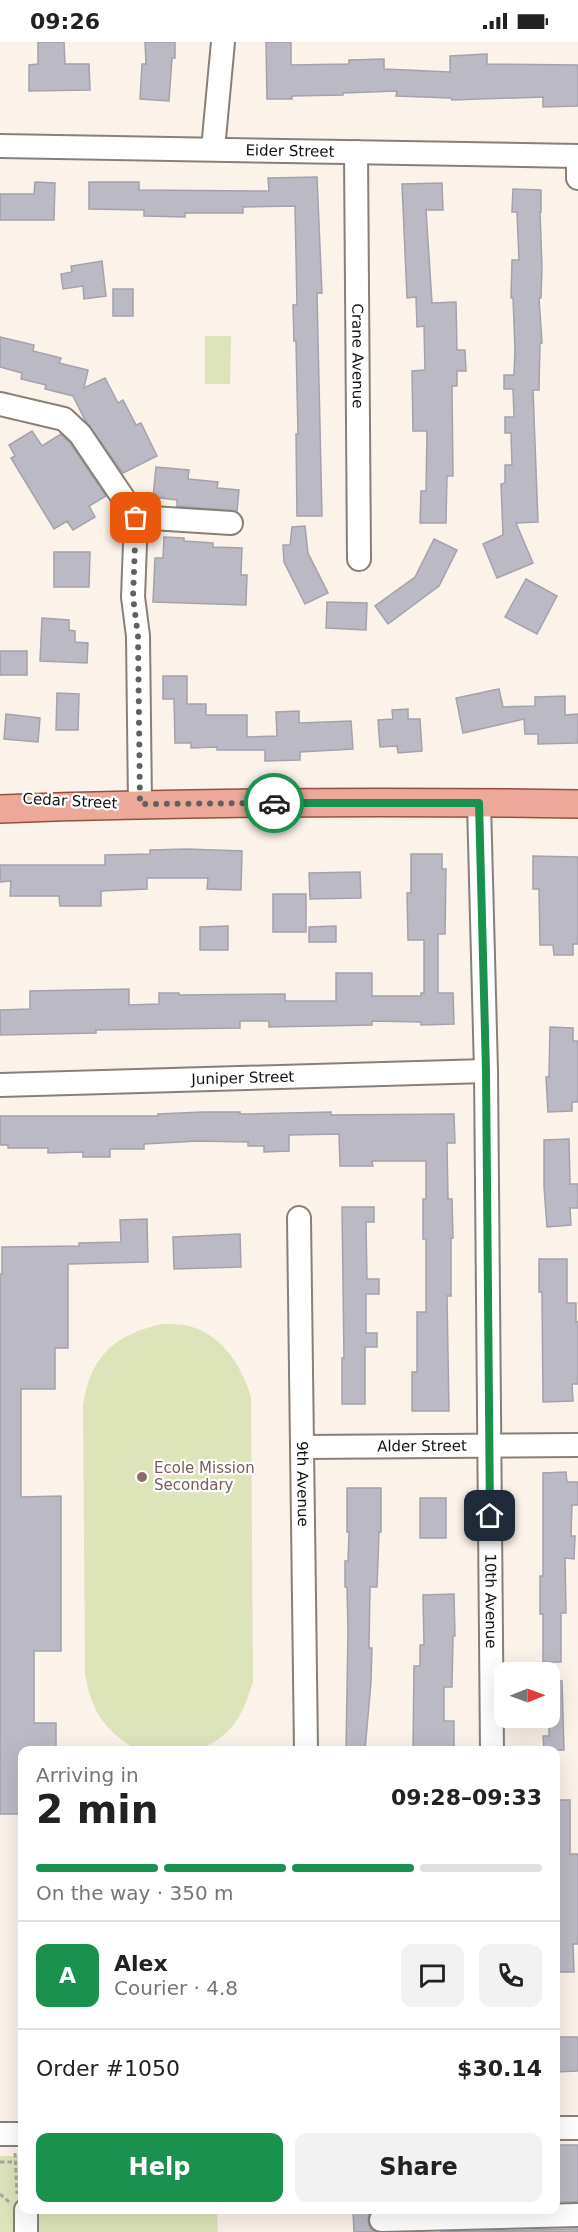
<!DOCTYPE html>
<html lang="en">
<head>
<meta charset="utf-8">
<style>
  :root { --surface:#fff; --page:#f2f2f2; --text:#222; --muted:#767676; --line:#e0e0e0; --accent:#1a924d }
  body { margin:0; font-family:"DejaVu Sans",sans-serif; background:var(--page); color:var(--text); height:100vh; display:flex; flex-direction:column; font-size:22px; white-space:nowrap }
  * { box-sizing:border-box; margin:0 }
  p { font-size:20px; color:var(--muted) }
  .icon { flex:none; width:33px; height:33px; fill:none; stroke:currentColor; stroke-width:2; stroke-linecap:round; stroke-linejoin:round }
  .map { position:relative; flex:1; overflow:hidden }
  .details { position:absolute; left:18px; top:1704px; width:542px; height:468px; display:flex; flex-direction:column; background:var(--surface); border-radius:12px; box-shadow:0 6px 24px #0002 }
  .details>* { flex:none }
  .needle { width:39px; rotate:89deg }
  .buttons { position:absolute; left:494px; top:1620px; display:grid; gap:12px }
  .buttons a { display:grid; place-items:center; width:66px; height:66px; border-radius:12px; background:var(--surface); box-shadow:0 6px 24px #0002; font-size:30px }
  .pin { position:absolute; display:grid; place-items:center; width:51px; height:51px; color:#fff; margin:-26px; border-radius:12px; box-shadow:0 3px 9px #0006 }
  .courier { position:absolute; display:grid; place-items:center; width:60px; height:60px; margin:-30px; border:4px solid #1a924d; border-radius:50%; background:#fff; color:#222; box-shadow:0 2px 8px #0007 }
  .summary em { font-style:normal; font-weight:700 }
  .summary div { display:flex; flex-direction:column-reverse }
  .summary { display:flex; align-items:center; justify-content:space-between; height:102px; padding:0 18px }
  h1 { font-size:39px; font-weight:700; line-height:45px }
  .bar { display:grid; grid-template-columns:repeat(4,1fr); gap:9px 6px; align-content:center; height:72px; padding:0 18px }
  .bar i { height:8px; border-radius:4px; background:var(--line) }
  .bar .current { background:var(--accent) }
  .bar p { grid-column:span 4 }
  .line { display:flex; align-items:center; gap:15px; padding:0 18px; border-top:2px solid var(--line) }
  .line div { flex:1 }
  .round { display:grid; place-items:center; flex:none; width:63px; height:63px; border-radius:12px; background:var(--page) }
  .cta { display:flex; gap:12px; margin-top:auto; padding:12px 18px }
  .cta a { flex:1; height:69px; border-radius:12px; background:var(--accent); color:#fff; font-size:24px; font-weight:700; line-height:69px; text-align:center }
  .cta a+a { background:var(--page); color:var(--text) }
  .status { display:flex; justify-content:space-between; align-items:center; height:42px; padding:0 30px; background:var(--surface); direction:ltr }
  .status svg { height:16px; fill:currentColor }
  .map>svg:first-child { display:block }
  .green { fill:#dde4ba }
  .building { fill:#bbbac4; stroke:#a3a2ad; stroke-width:1.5 }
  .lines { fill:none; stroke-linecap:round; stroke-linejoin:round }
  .minor-casing { stroke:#888078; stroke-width:26 }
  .major-casing { stroke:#994f3c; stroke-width:30 }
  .path { stroke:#aca59f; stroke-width:3; stroke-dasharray:4.5 3; stroke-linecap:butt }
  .minor { stroke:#fff; stroke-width:22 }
  .major { stroke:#eca999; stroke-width:27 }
  .done { stroke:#66605c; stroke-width:6; stroke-dasharray:0 10.8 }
  .route { stroke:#1a924d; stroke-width:8 }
  .education-dot { fill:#8d6e63; stroke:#fff; stroke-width:2 }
  .labels { text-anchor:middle; stroke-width:4.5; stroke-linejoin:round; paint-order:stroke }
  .street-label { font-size:15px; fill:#15120f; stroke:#fff }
  .education-label { font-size:15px; fill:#785e54; stroke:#fff; text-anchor:start }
</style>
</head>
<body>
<div class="status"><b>09:26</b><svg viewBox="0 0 49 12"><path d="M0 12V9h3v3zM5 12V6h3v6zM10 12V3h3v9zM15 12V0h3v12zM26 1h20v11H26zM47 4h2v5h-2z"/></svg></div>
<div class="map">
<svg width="578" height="2190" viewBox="0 0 578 2190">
  <rect width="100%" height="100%" fill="#fbf2ea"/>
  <g class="green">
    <path d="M205,294h26l-1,48h-25z"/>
    <path d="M162,1282c7,0 16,0 23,1 36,8 56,39 66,72l2,285c-6,17 -11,36 -25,49 -20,19 -32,19 -58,19 -9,0 -20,2 -28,0 -7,-1 -15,-6 -20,-10 -24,-18 -32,-38 -37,-66l-2,-269c7,-48 32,-71 79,-81z"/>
    <path d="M0,2114h22v54h195l1,22h-218z"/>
  </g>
  <g class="building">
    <path d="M38,0h26l1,22h24l1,26 -61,1v-26l9,-1z"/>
    <path d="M145,0h30v16h-3l-3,43 -29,-2 2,-35h4z"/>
    <path d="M266,0h25v23l58,-1v-4l35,-1v10l66,3v-16l37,-2v10l91,1v41l-35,1v-10l-91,3 -1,-2 -55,-2 1,-5 -54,2v2l-51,1v3h-25z"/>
    <path d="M317,135l5,116h-5l5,223h-25l-1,-82h2l-2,-93h-2l-1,-36h4l-2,-99 -52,1v6h-58v4l-41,-1v-6l-55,-1v-27h50v8l130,1 -1,-13z"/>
    <path d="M35,140l20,1 -1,37h-54v-26h34z"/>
    <path d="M442,141l1,27h-17l6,93 24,-1 1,48h8l1,21h-9v15h-5l1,90h-6l-1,47h-26l1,-32h5l1,-60h-14l-1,-60 13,-1 -1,-44 -7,1 -1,-30 -9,1 -5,-114z"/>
    <path d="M513,147l28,1v22h-1l2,55 -1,31h-2l3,45h-2l-1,47h-6l5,132 -22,1 17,40 -36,15 -14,-34 20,-9 -2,-51 4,-1v-18h7l-1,-32h-6v-16h9l-1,-28h-9v-14h10l1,-25 -2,-52h-2l1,-38h7l-2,-48h-5z"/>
    <path d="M102,219l4,35 -22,3 -1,-13 -20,3 -2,-15 11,-2 -1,-6z"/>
    <rect x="113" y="247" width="20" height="27"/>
    <path d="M0,295l34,8 -1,6 28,7 -2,5 29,7 -4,18 21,-10 13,25 5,-3 13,25 5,-2 16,33 -34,17 -38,-53 -12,-24 -28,-7 1,-4 -25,-6 1,-6 -22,-6z"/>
    <path d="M32,389l10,15 19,-12 9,9 36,53 -17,10 6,11 -22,13 -6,-9 -13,8 -43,-71 4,-2 -6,-11z"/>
    <path d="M156,425l33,3 -1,9 30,3 -1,6 22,2 -2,21 -60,-5v-6l-24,-3z"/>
    <path d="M305,484l3,27 20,40 -23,11 -21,-42 -1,-17h7l2,-18z"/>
    <path d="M164,495l20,1v3l29,2v4l29,1 -1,27h6l-1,30 -93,-3 2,-44h8z"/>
    <path d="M434,497l23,11 -18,36 -51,38 -13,-18 40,-29z"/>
    <path d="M54,510h36l-1,35h-35z"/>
    <path d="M526,537l31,17 -20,38 -32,-17z"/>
    <path d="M327,560l40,1 -1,27 -40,-2z"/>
    <path d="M42,576l27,2v10l6,1v11l13,1 -1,20 -47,-2z"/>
    <rect x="0" y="609" width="27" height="24"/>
    <path d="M163,634h24v28h19v11h41v22l30,-1 -1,-24 23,-1v12l52,-2 2,28 -53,3v8l-35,1v-11h-48v-3l-26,1v-5h-16l-1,-44h-11z"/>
    <path d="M499,647l4,18 32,-1v-9l30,-1v19l13,-1v29l-40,1v-10h-13l-1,-15 -61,14 -7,-35z"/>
    <path d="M57,651l22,1 -1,36h-22z"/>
    <path d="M408,667v10h12l2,32 -24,2 -1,-7 -17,1 -2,-27 15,-1 -1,-9z"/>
    <path d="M6,672l34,4 -2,24 -34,-3z"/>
    <path d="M187,807l55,2 -1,39 -34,-1 1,-11h-61v11l-46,2v15h-41l-1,-10h-49l1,-15 -11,1v-17h105v-10l45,-1v-4z"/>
    <path d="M411,812h31v15h4l-1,65h-7v59h15l1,31 -33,1v-3l-49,-1v4l-103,2v-6h-29v7l-144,2v3l-96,2v-25l30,-1v-18l99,-2v16l30,-1v-11h20v2l106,-1v7h51v-28h36v23h49v-3h3v-53h-16l-1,-47h4z"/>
    <path d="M533,814l45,1v87h-5v11h-19l-1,-10h-13l-1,-56h-6z"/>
    <path d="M360,830l1,26 -51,1 -1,-26z"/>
    <rect x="273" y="852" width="33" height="38"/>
    <path d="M228,884v24h-28v-23z"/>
    <path d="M336,884v16h-27v-15z"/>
    <path d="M550,985l23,1v13h5v61h-6v9l-24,1 -2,-35h3z"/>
    <path d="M203,1070h37v2l91,-2v3l123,-1 1,29h-8l1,56h4l1,39h-2v58h-4l2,115h-37v-39h5v-60h9v-73h-3v-40h3v-38h-54l1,5h-33l-1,-32 -50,1v16l-25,1v-6h-16v-4l-50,-1 -54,3v5h-34v8h-27v-5l-35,1v-5h-40v-3h-8v-29h158v-2z"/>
    <path d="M569,1097l1,45h8v24h-8l1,17 -24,2 -3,-40v-47z"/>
    <path d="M342,1165h32v15h-8l1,57h12v15h-13v39h11v14h-12v57h-23v-46h2z"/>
    <path d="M147,1177l1,43 -80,2v84h-13v41h-34v108l40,-1v155h-27v72h22v27h-34v64h-22v-540h2v-27l77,-1v-3l42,-1 -1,-22z"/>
    <path d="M240,1192l1,33 -67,2 -1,-32z"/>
    <path d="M539,1217h28v44h9v19h2v62h-6l1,17 -30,1 -1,-110h-3z"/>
    <path d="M566,1430l1,10h11v23h-6l-1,31h4l-1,23 -9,-1 1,55h-5v49h-18v-48h-3v-38h3v-103z"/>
    <path d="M347,1446h34v44h-2l-2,55h-7l-1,61h3l-1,34 -6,68h-19l2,-119 -1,-44h-2v-26h3l1,-29h-2z"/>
    <rect x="420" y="1456" width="26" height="40"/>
    <path d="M454,1552l1,42h-2l-1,51h-8v34h10v29h-41l1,-84h6v-21h4l-1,-50z"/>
    <path d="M549,1639h13l2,69h-20l-1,-14h6z"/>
    <path d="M555,1758h15v54h8v90h-5l1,28h-19z"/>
    <path d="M555,1995h23v34l-23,1z"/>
    <rect x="555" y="2103" width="23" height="57"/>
    <path d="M353,2168h20l-4,4 -1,7 2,7 5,4h-21z"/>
    <path d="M578,2187v3h-138z"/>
  </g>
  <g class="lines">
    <g class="minor-casing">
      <g id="minor">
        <path id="s1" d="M0,104l578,10"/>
        <path d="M213,107l10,-107"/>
        <path id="s2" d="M356,110l3,407"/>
        <path d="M578,114v22"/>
        <path d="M0,362l64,15 16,15 56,83 95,6"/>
        <path d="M136,475l-3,80 5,39 2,168"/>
        <path id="s3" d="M479,761l7,268 6,679"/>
        <path id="s4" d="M0,1043l486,-14"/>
        <path id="s5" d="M299,1176l7,532"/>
        <path id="s6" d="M302,1405l276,-2"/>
        <path d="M555,2086h23"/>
        <path d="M0,2092h22"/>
        <path d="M26,2168v22"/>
        <path d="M381,2178l197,-5"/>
      </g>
    </g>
    <g class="major-casing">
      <path id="major" d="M0,767c193,-7 385,-8 578,-5"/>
    </g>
    <g class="path">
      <path d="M15,2111l2,41"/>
      <path d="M0,2120h15"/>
      <path d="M0,2152l9,8"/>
    </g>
    <use href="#minor" class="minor"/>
    <use href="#major" class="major"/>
  </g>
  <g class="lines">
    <path class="done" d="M136,476l-3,79 5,39 2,168 134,-1"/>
    <path class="route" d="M274,761h205l7,268 4,445"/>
  </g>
  <circle class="education-dot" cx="142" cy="1435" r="6"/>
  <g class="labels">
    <g class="street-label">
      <text dy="5" stroke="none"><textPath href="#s1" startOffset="290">Eider Street</textPath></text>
      <text dy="5" stroke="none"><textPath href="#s2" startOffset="204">Crane Avenue</textPath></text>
      <text transform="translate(70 759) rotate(3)" y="5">Cedar Street</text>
      <text dy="5" stroke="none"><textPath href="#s4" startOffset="243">Juniper Street</textPath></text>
      <text dy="5" stroke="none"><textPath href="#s6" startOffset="120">Alder Street</textPath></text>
      <text dy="5" stroke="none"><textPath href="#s5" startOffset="266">9th Avenue</textPath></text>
      <text dy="5" stroke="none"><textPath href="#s3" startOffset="798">10th Avenue</textPath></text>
    </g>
    <g class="education-label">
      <text x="154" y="1431">Ecole Mission<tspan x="154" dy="17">Secondary</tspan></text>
    </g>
  </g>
</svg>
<div class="buttons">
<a><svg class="needle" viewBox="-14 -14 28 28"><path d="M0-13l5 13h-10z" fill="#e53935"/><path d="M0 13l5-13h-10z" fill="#767676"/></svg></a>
</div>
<div class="pin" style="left:136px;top:476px;background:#ea580c"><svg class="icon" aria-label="bag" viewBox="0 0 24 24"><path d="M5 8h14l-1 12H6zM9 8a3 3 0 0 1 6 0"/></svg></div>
<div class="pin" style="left:490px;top:1474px;background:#1f2937"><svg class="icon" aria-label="home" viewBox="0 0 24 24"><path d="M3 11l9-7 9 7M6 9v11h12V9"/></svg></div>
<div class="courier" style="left:274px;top:761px"><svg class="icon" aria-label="car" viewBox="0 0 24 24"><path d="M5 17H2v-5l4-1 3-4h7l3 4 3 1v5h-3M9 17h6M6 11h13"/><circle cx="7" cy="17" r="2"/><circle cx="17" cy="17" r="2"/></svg></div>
<section class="details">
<div class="summary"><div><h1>2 min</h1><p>Arriving in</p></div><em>09:28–09:33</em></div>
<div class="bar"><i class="current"></i><i class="current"></i><i class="current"></i><i></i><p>On the way · 350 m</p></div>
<div class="line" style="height:108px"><b class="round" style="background:var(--accent);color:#fff">A</b><div><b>Alex</b><p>Courier · 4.8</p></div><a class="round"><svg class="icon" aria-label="chat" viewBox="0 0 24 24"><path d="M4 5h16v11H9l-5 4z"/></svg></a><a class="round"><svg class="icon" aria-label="phone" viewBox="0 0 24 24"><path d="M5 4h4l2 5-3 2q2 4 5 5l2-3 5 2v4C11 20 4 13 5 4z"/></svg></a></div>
<div class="line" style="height:78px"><div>Order #1050</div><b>$30.14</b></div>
<div class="cta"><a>Help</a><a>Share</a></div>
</section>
</div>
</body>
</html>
